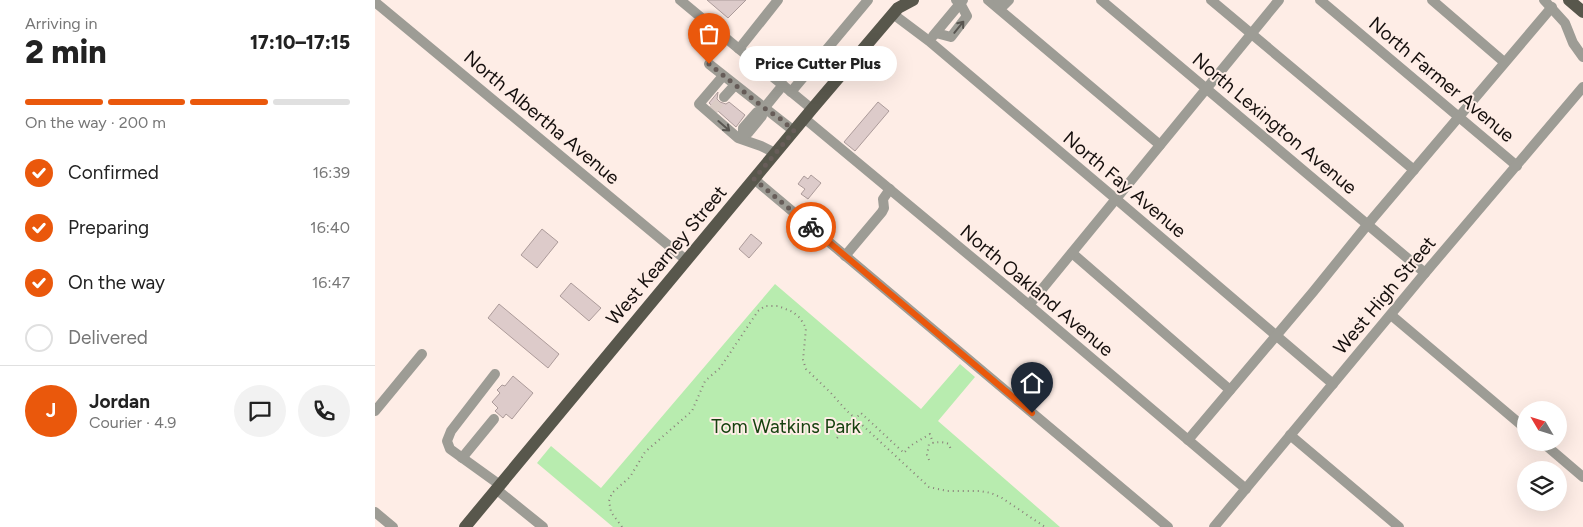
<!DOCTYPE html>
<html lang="en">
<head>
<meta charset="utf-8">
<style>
  :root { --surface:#fff; --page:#f2f2f2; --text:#222; --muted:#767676; --line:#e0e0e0; --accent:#ea580c }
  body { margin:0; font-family:Figtree,sans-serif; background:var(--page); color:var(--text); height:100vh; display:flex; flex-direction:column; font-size:19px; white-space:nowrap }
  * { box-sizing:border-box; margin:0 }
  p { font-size:16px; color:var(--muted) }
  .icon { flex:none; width:28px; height:28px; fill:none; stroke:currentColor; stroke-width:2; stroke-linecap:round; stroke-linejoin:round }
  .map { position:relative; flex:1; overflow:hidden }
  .panel { display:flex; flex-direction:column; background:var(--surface); width:375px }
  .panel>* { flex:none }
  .needle { width:32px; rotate:308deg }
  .fabs { position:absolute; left:1142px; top:401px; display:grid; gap:10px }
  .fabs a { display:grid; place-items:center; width:50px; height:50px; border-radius:50%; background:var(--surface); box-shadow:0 5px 20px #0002; font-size:25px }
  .pin { position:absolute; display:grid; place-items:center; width:42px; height:42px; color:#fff; margin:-51px -21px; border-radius:50% 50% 50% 0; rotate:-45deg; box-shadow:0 0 5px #0007 }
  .pin .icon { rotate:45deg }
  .courier { position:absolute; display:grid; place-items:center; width:50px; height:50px; margin:-25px; border:4px solid #ea580c; border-radius:50%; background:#fff; color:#222; box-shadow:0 1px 6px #0007 }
  .bubble { position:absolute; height:35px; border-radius:18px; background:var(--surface); box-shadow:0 5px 20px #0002; font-size:16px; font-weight:800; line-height:35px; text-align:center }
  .summary em { font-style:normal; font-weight:800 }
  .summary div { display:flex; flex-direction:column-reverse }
  .summary { display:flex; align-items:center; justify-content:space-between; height:85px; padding:0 25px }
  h1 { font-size:32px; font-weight:800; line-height:38px }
  .bar { display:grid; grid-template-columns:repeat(4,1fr); gap:8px 5px; align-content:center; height:60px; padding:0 25px }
  .bar i { height:6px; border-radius:4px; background:var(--line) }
  .bar .current { background:var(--accent) }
  .bar p { grid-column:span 4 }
  .line { display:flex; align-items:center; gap:12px; padding:0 25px; border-top:1px solid var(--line) }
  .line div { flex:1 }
  .round { display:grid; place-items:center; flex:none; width:52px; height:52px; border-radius:26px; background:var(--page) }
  ol { padding:0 25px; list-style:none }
  li { display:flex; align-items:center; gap:15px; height:55px }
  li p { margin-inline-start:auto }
  li .icon { padding:5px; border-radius:50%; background:var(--accent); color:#fff; stroke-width:4 }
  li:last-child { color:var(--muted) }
  li i { width:28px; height:28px; border:2px solid var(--line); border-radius:50% }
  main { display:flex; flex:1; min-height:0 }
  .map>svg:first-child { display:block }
  .green { fill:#b8ecaf }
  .building { fill:#ddcbca; stroke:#ac9b9a }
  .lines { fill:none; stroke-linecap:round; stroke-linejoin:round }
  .minor-tunnel { stroke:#dbccc5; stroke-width:10; stroke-dasharray:10 5; stroke-linecap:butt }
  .path { stroke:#8a7f7a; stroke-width:2; stroke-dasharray:1 4; stroke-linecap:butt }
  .minor { stroke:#9d9c95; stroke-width:10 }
  .major { stroke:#58574c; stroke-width:12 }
  .oneway { stroke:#595651 }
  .done { stroke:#675d59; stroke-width:5; stroke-dasharray:0 9 }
  .route { stroke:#ea580c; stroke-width:6 }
  .labels { text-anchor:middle; stroke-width:4; stroke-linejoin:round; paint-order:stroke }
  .street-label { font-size:19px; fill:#150f0d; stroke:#feede6 }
  .park-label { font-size:19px; fill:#16410f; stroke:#feede6 }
</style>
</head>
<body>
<main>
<section class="panel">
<div class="summary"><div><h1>2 min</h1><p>Arriving in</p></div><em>17:10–17:15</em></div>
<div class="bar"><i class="current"></i><i class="current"></i><i class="current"></i><i></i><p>On the way · 200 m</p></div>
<ol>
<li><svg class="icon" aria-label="check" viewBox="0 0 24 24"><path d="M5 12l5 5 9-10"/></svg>Confirmed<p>16:39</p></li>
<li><svg class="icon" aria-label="check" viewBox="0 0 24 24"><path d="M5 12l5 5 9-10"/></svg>Preparing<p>16:40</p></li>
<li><svg class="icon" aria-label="check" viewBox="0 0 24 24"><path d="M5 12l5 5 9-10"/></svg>On the way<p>16:47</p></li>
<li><i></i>Delivered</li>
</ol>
<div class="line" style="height:90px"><b class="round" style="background:var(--accent);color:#fff">J</b><div><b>Jordan</b><p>Courier · 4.9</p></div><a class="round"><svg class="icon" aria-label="chat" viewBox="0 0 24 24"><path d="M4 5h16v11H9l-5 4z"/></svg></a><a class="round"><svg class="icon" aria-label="phone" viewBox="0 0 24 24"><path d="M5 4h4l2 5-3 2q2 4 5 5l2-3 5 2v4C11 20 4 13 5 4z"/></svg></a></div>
</section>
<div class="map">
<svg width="1208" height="527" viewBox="0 0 1208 527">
  <rect width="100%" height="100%" fill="#feede6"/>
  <path class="green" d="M400,284l146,125 39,-45 15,13 -37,44 122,106h-447l-76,-64 14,-17 50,42z"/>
  <g class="building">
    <path d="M332,0h39l-18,18z"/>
    <path d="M343,92l-1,7 3,3 6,2 3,-2 16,13 -9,12 -27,-24z"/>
    <path d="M503,102l11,9 -34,40 -11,-9z"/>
    <path d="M436,175l10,8 -13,16 -7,-5 4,-5 -7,-5 6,-8 4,3z"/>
    <path d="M167,229l16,13 -21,26 -16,-13z"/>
    <path d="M376,234l11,9 -13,15 -10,-9z"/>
    <path d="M196,283l30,25 -12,13 -29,-25z"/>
    <path d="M124,304l60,50 -11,14 -60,-50z"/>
    <path d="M138,376l20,17 -21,26 -6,-5 -3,4 -8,-7 3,-3 -6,-6 8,-9 -3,-3 5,-5 3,1z"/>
  </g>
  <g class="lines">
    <path class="minor-tunnel" d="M338,110l11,-13"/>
    <g class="path">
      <path d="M462,438l24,-25 43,40 6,-7 20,-12 3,9"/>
      <path d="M554,460l-2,-5 2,-11c7,-2 12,-3 20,0l2,6"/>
      <path d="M247,527l-11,-15 -2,-11 3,-8 18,-16 15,-25 47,-41 13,-30 15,-13 38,-57 7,-5h13l15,6 7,6 6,10 -3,32 3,9 25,24 15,17 83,77 18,4h33l11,2 11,5 43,29"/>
    </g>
    <g class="minor">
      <path d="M305,0l59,49 39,-49"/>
      <path d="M613,0l172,145"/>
      <path d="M623,0l6,5 5,-5"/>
      <path d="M726,0l324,273"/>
      <path d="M836,0l203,170"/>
      <path d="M945,0l197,166"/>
      <path d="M1057,0l72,62"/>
      <path d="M1169,0l21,23 8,20 10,14"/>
      <path d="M0,2l311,258"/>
      <path d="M518,14l36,27 187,158 217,185"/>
      <path d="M561,33l15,4 16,-21 -7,-13 -4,-3"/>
      <path d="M558,36l30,-36"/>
      <path d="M364,49l73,60"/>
      <path d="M334,64l85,67"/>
      <path d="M348,76l-24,28 39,34 23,8 14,7"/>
      <path d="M416,92l77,-92"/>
      <path d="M349,97l11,-12"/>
      <path d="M386,112l1,4 -14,17h-5v-5l14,-16h4l22,-27"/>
      <path d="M429,118l225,187 217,184"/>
      <path d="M379,179l414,348"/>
      <path d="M697,253l158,137"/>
      <path d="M470,256l37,-44 2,-4 -1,-9 7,-10"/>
      <path d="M654,305l250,-305"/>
      <path d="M1016,315l135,114"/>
      <path d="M120,374l-44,57 -4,10 3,8 50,36"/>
      <path d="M0,411l47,-57"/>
      <path d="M915,435l109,92"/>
      <path d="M813,440l125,-148 55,-68 184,-217"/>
      <path d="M1167,442l41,35"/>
      <path d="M87,458l32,-39"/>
      <path d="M121,489l47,38"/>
      <path d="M0,512l18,15"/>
      <path d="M839,527l211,-254 158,-186"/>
    </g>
    <g class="major">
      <path d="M1194,0l14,12"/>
      <path d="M90,527l347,-418 86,-101 15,-8"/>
    </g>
  </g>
  <defs><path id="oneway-shaft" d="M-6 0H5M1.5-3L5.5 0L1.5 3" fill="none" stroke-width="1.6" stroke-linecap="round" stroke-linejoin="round" transform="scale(1.25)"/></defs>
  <g class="oneway">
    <use href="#oneway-shaft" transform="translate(584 27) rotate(-51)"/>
    <use href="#oneway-shaft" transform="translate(349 126) rotate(41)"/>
  </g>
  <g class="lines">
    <path class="done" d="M334,64l55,44 18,12 12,11 -40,48 57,48"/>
    <path class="route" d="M436,227l221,186"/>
  </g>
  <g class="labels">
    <g class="street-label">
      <text transform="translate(1067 79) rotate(40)" y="7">North Farmer Avenue</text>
      <text transform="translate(167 117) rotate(40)" y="7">North Albertha Avenue</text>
      <text transform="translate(900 123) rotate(40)" y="7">North Lexington Avenue</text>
      <text transform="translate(750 184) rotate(40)" y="7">North Fay Avenue</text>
      <text transform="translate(291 255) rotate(-50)" y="7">West Kearney Street</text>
      <text transform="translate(662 290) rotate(40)" y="7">North Oakland Avenue</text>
      <text transform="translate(1009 295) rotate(-50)" y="7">West High Street</text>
    </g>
    <g class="park-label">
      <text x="411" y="433">Tom Watkins Park</text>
    </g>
  </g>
</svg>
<div class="fabs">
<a><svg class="needle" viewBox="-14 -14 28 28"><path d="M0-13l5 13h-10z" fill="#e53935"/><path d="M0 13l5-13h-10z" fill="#767676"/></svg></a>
<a><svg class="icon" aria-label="layers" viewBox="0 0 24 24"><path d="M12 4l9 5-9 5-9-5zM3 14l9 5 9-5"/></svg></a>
</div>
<div class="pin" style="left:334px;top:64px;background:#ea580c"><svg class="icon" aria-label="bag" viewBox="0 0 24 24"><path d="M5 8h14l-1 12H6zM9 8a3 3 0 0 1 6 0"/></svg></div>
<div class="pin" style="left:657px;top:413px;background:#1f2937"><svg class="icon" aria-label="home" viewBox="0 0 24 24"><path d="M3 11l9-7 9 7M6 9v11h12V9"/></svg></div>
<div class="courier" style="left:436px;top:227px"><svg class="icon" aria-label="bike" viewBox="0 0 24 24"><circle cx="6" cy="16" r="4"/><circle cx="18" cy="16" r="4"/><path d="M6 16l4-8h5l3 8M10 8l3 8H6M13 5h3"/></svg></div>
<div class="bubble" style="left:364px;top:46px;width:158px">Price Cutter Plus</div>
</div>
</main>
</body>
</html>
